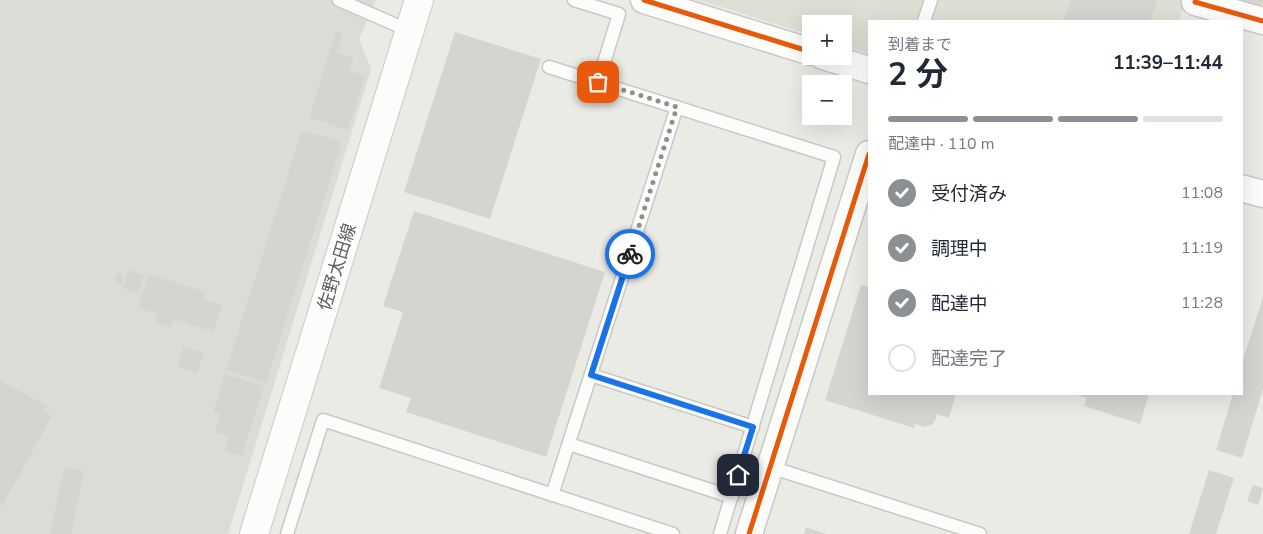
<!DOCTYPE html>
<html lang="ja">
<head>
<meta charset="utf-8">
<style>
  :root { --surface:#fff; --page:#f2f2f3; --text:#1f2937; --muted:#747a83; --line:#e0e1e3; --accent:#8d9092 }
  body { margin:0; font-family:"Nunito Sans","Noto Sans JP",sans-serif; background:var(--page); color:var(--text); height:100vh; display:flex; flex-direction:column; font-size:19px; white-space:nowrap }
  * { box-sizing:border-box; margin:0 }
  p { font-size:16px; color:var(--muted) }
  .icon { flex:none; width:28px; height:28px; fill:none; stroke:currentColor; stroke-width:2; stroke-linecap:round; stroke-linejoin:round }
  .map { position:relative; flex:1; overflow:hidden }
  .details { position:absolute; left:868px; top:20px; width:375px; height:375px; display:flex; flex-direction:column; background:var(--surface); border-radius:0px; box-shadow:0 5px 20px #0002 }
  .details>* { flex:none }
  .controls { position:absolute; left:802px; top:15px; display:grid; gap:10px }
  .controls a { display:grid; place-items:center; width:50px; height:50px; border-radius:0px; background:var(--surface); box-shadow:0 5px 20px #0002; font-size:25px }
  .pin { position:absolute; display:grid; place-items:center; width:42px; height:42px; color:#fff; margin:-21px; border-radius:10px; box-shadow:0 2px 8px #0006 }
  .courier { position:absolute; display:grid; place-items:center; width:50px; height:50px; margin:-25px; border:4px solid #1a73e8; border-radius:50%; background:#fff; color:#222; box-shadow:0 1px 6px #0007 }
  .head em { font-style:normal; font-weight:700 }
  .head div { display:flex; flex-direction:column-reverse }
  .head { display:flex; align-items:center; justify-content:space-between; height:85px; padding:0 20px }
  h1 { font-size:32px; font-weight:700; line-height:38px }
  .bar { display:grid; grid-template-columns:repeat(4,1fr); gap:8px 5px; align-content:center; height:60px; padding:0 20px }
  .bar i { height:6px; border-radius:4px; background:var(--line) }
  .bar .selected { background:var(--accent) }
  .bar p { grid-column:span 4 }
  ol { padding:0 20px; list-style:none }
  li { display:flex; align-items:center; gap:15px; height:55px }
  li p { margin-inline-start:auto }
  li .icon { padding:5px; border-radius:50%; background:var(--accent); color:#fff; stroke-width:4 }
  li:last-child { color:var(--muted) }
  li i { width:28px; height:28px; border:2px solid var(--line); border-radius:50% }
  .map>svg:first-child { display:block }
  .industrial { fill:#dcdcd7 }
  .education { fill:#dfded5 }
  .building { fill:#d5d4d1 }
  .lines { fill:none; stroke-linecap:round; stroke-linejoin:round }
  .lane-casing { stroke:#c8c8c6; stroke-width:15 }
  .street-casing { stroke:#c8c8c6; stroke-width:29 }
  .secondary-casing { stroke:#c8c9c8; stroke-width:30 }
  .lane { stroke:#fcfcfb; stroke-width:12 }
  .street { stroke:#fcfcfb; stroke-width:26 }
  .secondary { stroke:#fcfcfb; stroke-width:28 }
  .cycleway-casing { stroke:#fff; stroke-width:8 }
  .cycleway { stroke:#e8590c; stroke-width:5 }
  .done { stroke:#8d9092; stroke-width:5; stroke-dasharray:0 9 }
  .route { stroke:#1a73e8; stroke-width:6 }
  .labels { text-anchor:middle; stroke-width:4.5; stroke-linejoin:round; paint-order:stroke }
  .street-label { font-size:18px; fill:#5b5f64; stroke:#fff }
</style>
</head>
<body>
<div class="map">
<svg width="1263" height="534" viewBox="0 0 1263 534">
  <rect width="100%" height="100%" fill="#ebebe6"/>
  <path class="industrial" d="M0,0h376l-17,39 12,30 -143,465h-228z"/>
  <path class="education" d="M699,0h487l-7,21h-310v33l-25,-8v-22h-33v11z"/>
  <g class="building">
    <path d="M1071,0h86l-7,21h-87z"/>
    <path d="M1236,0h27v3l-2,7z"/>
    <path d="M336,31l7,2 -6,19 16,6 -4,13 16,5 -17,54 -39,-13z"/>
    <path d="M455,32l86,27 -51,160 -86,-27z"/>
    <path d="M302,130l40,12 -76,241 -40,-13z"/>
    <path d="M414,211l191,61 -59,185 -140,-45 5,-14 -32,-10 24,-76 -20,-6z"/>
    <path d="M128,270l16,5 -6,18 -15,-5z"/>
    <path d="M117,273l7,2 -3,10 -7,-3z"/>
    <path d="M149,274l57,18 -2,7 18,6 -9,27 -40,-13 -2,8 -16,-5 3,-8 -20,-6z"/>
    <path d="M861,285l8,2v107h87l-7,24 -12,-4 -1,5 -5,6 -7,2 -9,-3 -1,4 -89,-28z"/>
    <path d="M1263,297v92l-21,69 -26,-8 17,-56h8v-28z"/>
    <path d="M183,346l21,7 -7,20 -20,-6z"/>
    <path d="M225,374l39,12 -22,70 -17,-5 4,-15 -14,-4 5,-18 -7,-2z"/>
    <path d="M0,380l47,26 -3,5 8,5 -50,90 -2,-1z"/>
    <path d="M1074,394h75l-9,30 -56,-18 3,-8z"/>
    <path d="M64,467l20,4 -13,63h-21z"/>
    <path d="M1209,470l25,8 -18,56h-27z"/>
    <path d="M1253,485l10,3 -5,17 -11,-4z"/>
    <path d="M806,527l20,7h-22z"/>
  </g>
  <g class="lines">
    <g class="lane-casing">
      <g id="lane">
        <path d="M339,0l71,31"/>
        <path d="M574,0l45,14 -21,68"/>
        <path d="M924,21l7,-21"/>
        <path d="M549,67l285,90 -114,377"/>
        <path d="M591,375l162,52"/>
        <path d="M569,444l163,53"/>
        <path d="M770,467l210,67"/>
        <path d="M552,495l125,-388"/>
        <path d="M287,534l36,-114 350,114"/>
      </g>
    </g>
    <g class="street-casing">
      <g id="street">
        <path d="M644,0l167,52"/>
        <path d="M1195,2l68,19"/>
        <path d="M823,56l46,14"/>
        <path d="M1241,188l22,6"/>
        <path d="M749,534l120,-380"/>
      </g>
    </g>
    <g class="secondary-casing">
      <path id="secondary" d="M254,534l165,-534"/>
    </g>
    <use href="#lane" class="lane"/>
    <use href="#street" class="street"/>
    <use href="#secondary" class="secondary"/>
    <g class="cycleway-casing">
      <g id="cycleway">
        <path d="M644,0l167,52"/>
        <path d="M1195,2l68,19"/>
        <path d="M749,534l120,-380"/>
      </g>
    </g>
    <use href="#cycleway" class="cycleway"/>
  </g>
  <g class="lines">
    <path class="done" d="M598,82l79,25 -47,147"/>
    <path class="route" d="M630,254l-39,121 162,52 -15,48"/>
  </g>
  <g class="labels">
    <g class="street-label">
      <text transform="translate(337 267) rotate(-73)" y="6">佐野太田線</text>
    </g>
  </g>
</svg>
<div class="controls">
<a>+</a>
<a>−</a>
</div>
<div class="pin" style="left:598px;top:82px;background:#ea580c"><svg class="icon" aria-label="bag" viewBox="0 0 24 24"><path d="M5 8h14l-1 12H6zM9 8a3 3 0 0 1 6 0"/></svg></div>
<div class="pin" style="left:738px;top:475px;background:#1f2937"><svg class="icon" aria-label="home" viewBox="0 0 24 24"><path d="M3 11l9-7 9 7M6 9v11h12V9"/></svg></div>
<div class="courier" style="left:630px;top:254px"><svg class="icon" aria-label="bike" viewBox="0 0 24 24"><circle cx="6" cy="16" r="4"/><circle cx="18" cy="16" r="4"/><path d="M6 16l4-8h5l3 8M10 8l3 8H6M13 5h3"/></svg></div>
<section class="details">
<div class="head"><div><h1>2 分</h1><p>到着まで</p></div><em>11:39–11:44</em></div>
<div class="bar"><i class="selected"></i><i class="selected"></i><i class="selected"></i><i></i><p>配達中 · 110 m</p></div>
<ol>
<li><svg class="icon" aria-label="check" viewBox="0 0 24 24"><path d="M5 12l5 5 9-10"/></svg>受付済み<p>11:08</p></li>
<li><svg class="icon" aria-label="check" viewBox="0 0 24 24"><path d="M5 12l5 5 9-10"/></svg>調理中<p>11:19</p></li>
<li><svg class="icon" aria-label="check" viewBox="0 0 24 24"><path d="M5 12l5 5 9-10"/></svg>配達中<p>11:28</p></li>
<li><i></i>配達完了</li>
</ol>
</section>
</div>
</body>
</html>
